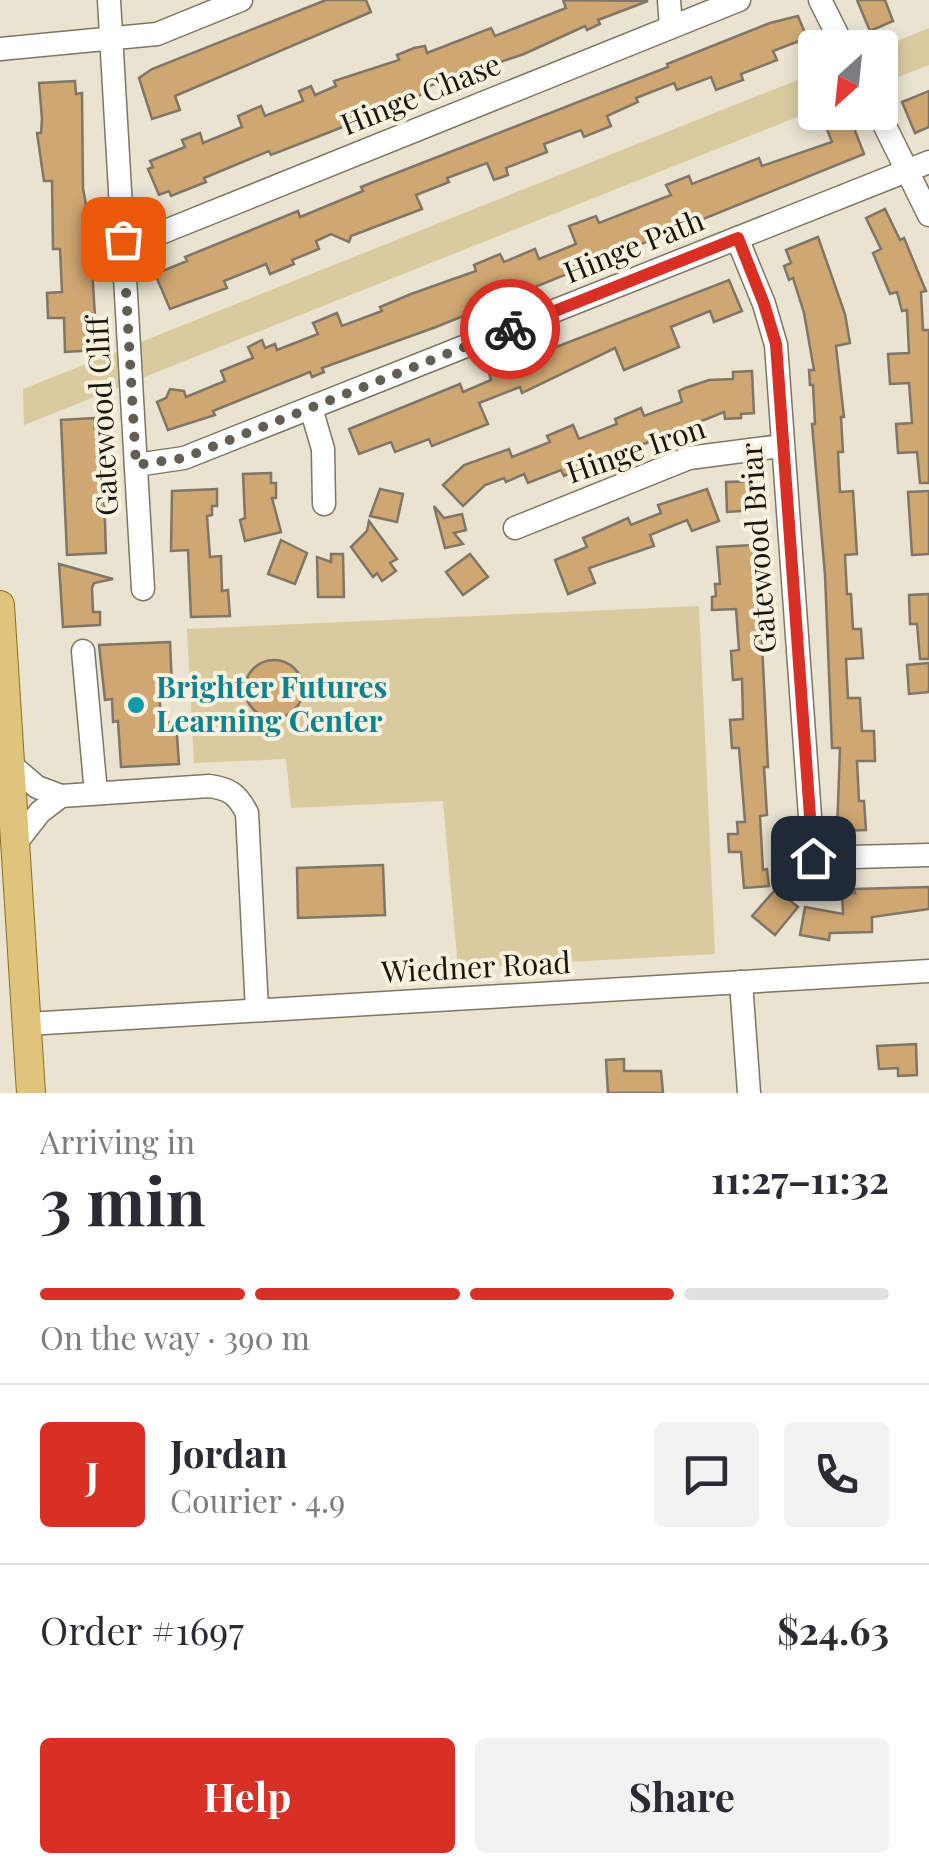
<!DOCTYPE html>
<html lang="en">
<head>
<meta charset="utf-8">
<style>
  :root { --surface:#fff; --page:#f2f2f3; --text:#2b2b33; --muted:#7c7c81; --line:#e1e1e2; --accent:#d93025 }
  body { margin:0; font-family:"Playfair Display",serif; background:var(--page); color:var(--text); height:100vh; display:flex; flex-direction:column; font-size:38px; white-space:nowrap }
  * { box-sizing:border-box; margin:0 }
  p { font-size:32px; color:var(--muted) }
  .icon { flex:none; width:55px; height:55px; fill:none; stroke:currentColor; stroke-width:2; stroke-linecap:round; stroke-linejoin:round }
  .map { position:relative; height:1093px; overflow:hidden }
  .drawer { display:flex; flex-direction:column; background:var(--surface); flex:1 }
  .drawer>* { flex:none }
  .needle { width:65px; rotate:207deg }
  .tools { position:absolute; left:798px; top:30px; display:grid; gap:20px }
  .tools a { display:grid; place-items:center; width:100px; height:100px; border-radius:10px; background:var(--surface); box-shadow:0 5px 15px #0003; font-size:50px }
  .pin { position:absolute; display:grid; place-items:center; width:85px; height:85px; color:#fff; margin:-42px; border-radius:20px; box-shadow:0 5px 15px #0006 }
  .courier { position:absolute; display:grid; place-items:center; width:100px; height:100px; margin:-50px; border:8px solid #d93025; border-radius:50%; background:#fff; color:#222; box-shadow:0 2px 12px #0007 }
  .head em { font-style:normal; font-weight:700 }
  .head div { display:flex; flex-direction:column-reverse }
  .head { display:flex; align-items:center; justify-content:space-between; height:170px; padding:0 40px }
  h1 { font-size:65px; font-weight:700; line-height:75px }
  .bar { display:grid; grid-template-columns:repeat(4,1fr); gap:15px 10px; align-content:center; height:120px; padding:0 40px }
  .bar i { height:12px; border-radius:8px; background:var(--line) }
  .bar .active { background:var(--accent) }
  .bar p { grid-column:span 4 }
  .line { display:flex; align-items:center; gap:25px; padding:0 40px; border-top:2px solid var(--line) }
  .line div { flex:1 }
  .round { display:grid; place-items:center; flex:none; width:105px; height:105px; border-radius:10px; background:var(--page) }
  .button { display:flex; gap:20px; margin-top:auto; padding:20px 40px }
  .button a { flex:1; height:115px; border-radius:10px; background:var(--accent); color:#fff; font-size:40px; font-weight:700; line-height:115px; text-align:center }
  .button a+a { background:var(--page); color:var(--text) }
  .map>svg:first-child { display:block }
  .green { fill:#d9caa0 }
  .building { fill:#cfa772; stroke:#807566; stroke-width:2.5 }
  .lines { fill:none; stroke-linecap:round; stroke-linejoin:round }
  .minor-casing { stroke:#7c7665; stroke-width:25 }
  .major-casing { stroke:#8c6e1d; stroke-width:30 }
  .minor { stroke:#fff; stroke-width:22 }
  .major { stroke:#dfc47c; stroke-width:28 }
  .done { stroke:#625e53; stroke-width:10; stroke-dasharray:0 18 }
  .route { stroke:#d93025; stroke-width:12 }
  .culture-dot { fill:#0f9aa8; stroke:#f7f1dd; stroke-width:4 }
  .labels { text-anchor:middle; stroke-width:8; stroke-linejoin:round; paint-order:stroke }
  .street-label { font-size:30px; fill:#18160f; stroke:#f7f1dd }
  .culture-label { font-size:30px; font-weight:bold; fill:#0d838f; stroke:#f7f1dd; text-anchor:start }
</style>
</head>
<body>
<div class="map">
<svg width="929" height="1093" viewBox="0 0 929 1093">
  <rect width="100%" height="100%" fill="#eae3d0"/>
  <g class="green">
    <path d="M929,28v37l-49,19v-36z"/>
    <path d="M815,73v37l-791,315 -1,-36z"/>
    <path d="M699,606l16,348 -257,14 -15,-167 -152,7 -5,-49 -92,4 -7,-134z"/>
  </g>
  <g class="building">
    <path d="M326,0h40l5,12 -196,84 5,14 -28,9 -13,-41 13,-9z"/>
    <path d="M563,0l85,1 -50,19 2,4 -13,6 -2,-4 -61,28 -53,18 1,3 -12,5 -2,-5 -31,12 2,5 -65,23 1,3 -35,14 -59,23 -2,-4 -65,27 2,4 -35,14 -2,-5 -10,4 -11,-26 5,-2 -3,-6 35,-14 -3,-7 18,-7 3,10 39,-16 -4,-11 23,-10 4,10 38,-15 -4,-10 12,-5 4,9 21,-9 -2,-5 65,-21 -2,-5 17,-7 11,-2 2,7 64,-25 4,8 71,-28z"/>
    <path d="M857,0h28l8,21 -23,10z"/>
    <path d="M798,16l9,22 -34,13 4,9 -36,14 2,6 -27,10 -5,-13 -34,13 -3,-7 -38,15 2,4 -31,14 4,10 -27,11 -3,-7 -37,14 3,8 -41,16 2,7 -14,5 -7,-17 -40,15 2,4 -33,13 6,14 -71,27 -2,6 -18,-8 -15,7 3,8 -27,11 2,4 -24,10 -4,-10 -42,17 3,7 -57,21 -15,-35 32,-13 -2,-4 113,-46 2,6 63,-26 -2,-4 20,-8 287,-112 -1,-3 103,-41z"/>
    <path d="M75,81l1,13 6,-1 1,95 6,34 -1,45h4l5,83 -32,2 -1,-34h-16l-1,-25 15,-1 -2,-43h-7l-1,-68h-8l-7,-48h4l1,-14 -3,-36z"/>
    <path d="M929,91v36l-14,6 -13,-31z"/>
    <path d="M840,112h8l16,42 -428,173 -114,41 2,4 -12,5 -2,-5 -97,39 2,4 -47,15 -11,-28 9,-4 4,-9 14,2 2,6 39,-16 -4,-10 32,-13 -5,-11 14,-7 3,8 10,-4 2,6 41,-16 -5,-11 24,-10 5,13 40,-15 -2,-4 31,-13 65,-23 -2,-6 26,-11 4,8 31,-13 4,10 37,-15 -7,-18 27,-10 3,7 72,-28 -5,-10 23,-9 3,8 67,-26 3,8 70,-24 -9,-23z"/>
    <path d="M885,209l15,31 4,-2 22,53 -5,1 2,38h6v153h-9l-3,-31 -19,1 -2,-29 16,-1 -3,-40 -19,1 -2,-30 21,-1 -2,-43 -5,1 -5,-19 -7,2 -17,-41 8,-4 -15,-31z"/>
    <path d="M818,237l27,77 5,29 -14,3 8,71h-3l2,35h-5l2,40 13,-1 4,63 -12,1 2,39h4l2,35h8l2,29 -17,1 2,39h12l2,33h12l1,30h-18l2,40h5l2,29 -29,1 3,-83h-8l-7,-173 -13,-151h3l-2,-39h-3l-1,-15h5l-10,-57 -11,-35 -4,2 -5,-14 7,-3 -5,-13z"/>
    <path d="M729,280l13,31 -28,11 -4,-11 -39,16 8,20 -55,23 -9,-22 -93,45 -2,-6 -41,16 9,21 -56,22 -3,-7 -34,13 -4,-10 -32,12 -10,-25 111,-45 3,8 28,-12 -2,-7z"/>
    <path d="M752,371l2,42 -13,1v4l-16,1 -1,-7 -160,64 -3,-6 -33,13 -4,-9 -18,8 -2,-4 -19,7 -22,21 -20,-21 21,-20 45,-16 3,8 38,-15 -3,-6 26,-11 6,14 38,-15 -2,-5 26,-11 3,8 38,-14 -3,-11 6,-3 24,-8 24,-1v-7z"/>
    <path d="M94,418l1,12h7l4,123 -39,2 -6,-135z"/>
    <path d="M271,473v10h5v15h-4l9,34 -36,9 -5,-21 5,-2 -2,-44z"/>
    <path d="M755,481l1,29 -29,2 -1,-30z"/>
    <path d="M217,489v17h-5v9l-5,1 3,41 11,-1 1,35 6,-1 2,26 -39,1 -3,-67 -17,1 1,-60z"/>
    <path d="M380,489l23,5 -6,28 -27,-6z"/>
    <path d="M707,489l12,32 -27,10 -5,-11 -37,15 4,11 -65,22 6,15 -27,11 -13,-34 32,-13 -4,-9 32,-14 13,-6 3,7 30,-12 -3,-8z"/>
    <path d="M929,491v63l-17,1 -4,-63z"/>
    <path d="M434,506l10,12 18,-4 4,16 -12,3 9,11 -18,4z"/>
    <path d="M369,521l28,38 -7,4 6,8 -14,10 -5,-8 -4,4 -22,-30 16,-16z"/>
    <path d="M281,540l26,13 -12,31 -27,-10z"/>
    <path d="M753,545l2,37h4l9,185h-4l3,48 -7,1 3,54 4,-1 2,17 -25,2 -3,-36h-12l-1,-18h10l-1,-12h8l-6,-74h-7l-2,-28 13,-1 -1,-40 -9,1 -2,-29 8,-1 -3,-41 -24,1v-13l4,-1 -1,-12h5l-3,-37z"/>
    <path d="M331,554h12l1,43h-26l-1,-40 14,5z"/>
    <path d="M470,554l18,23 -25,18 -17,-23z"/>
    <path d="M59,564l54,15 -19,4 -2,5 1,24h7v13l-37,2z"/>
    <path d="M929,594v65h-9l-3,-35h-7l-1,-29z"/>
    <path d="M170,642l2,45 -13,1 2,35 15,-1 3,42 -58,3 -3,-46 -5,1 -1,-23 -7,1 -6,-55z"/>
    <circle cx="274" cy="689" r="29"/>
    <path d="M929,663v29l-20,2 -2,-29z"/>
    <path d="M383,865l2,50 -87,3 -1,-50z"/>
    <path d="M929,887v22l-57,8v15l-42,1 -1,7 -29,-5 5,-28 38,7 -1,-20 13,-1 -1,-4z"/>
    <path d="M776,889l22,18 -23,28 -23,-19z"/>
    <path d="M916,1044l1,31 -19,1v-8l-19,1 -2,-23z"/>
    <path d="M624,1059v12h37l2,22h-55l-2,-33z"/>
  </g>
  <g class="lines">
    <g class="minor-casing">
      <g id="minor">
        <path d="M109,0l34,589"/>
        <path d="M669,0l2,27"/>
        <path d="M820,0l24,48"/>
        <path d="M0,49l157,-15 84,-34"/>
        <path d="M878,112l51,103"/>
        <path d="M737,238l27,66 12,41 37,513 116,-3"/>
        <path d="M123,239l35,-5 581,-234"/>
        <path d="M311,408l12,41 1,55"/>
        <path d="M136,465l48,-7 745,-296"/>
        <path d="M515,528l174,-70 92,-12"/>
        <path d="M83,651l13,142"/>
        <path d="M10,764l27,23 24,9 148,-10c21,3 28,8 38,27l10,197"/>
        <path d="M15,844l25,-32 21,-16"/>
        <path d="M741,982l8,111"/>
        <path d="M27,1024l902,-53"/>
      </g>
    </g>
    <g class="major-casing">
      <path id="major" d="M0,605l31,488"/>
    </g>
    <use href="#minor" class="minor"/>
    <use href="#major" class="major"/>
  </g>
  <g class="lines">
    <path class="done" d="M123,239l13,226 48,-7 326,-129"/>
    <path class="route" d="M510,329l228,-91 26,66 12,40 37,514"/>
  </g>
  <circle class="culture-dot" cx="136" cy="705" r="10"/>
  <g class="labels">
    <g class="street-label">
      <text transform="translate(421 95) rotate(-22)" y="10">Hinge Chase</text>
      <text transform="translate(634 247) rotate(-22)" y="10">Hinge Path</text>
      <text transform="translate(103 416) rotate(-93)" y="10">Gatewood Cliff</text>
      <text transform="translate(636 451) rotate(-19)" y="10">Hinge Iron</text>
      <text transform="translate(759 548) rotate(-94)" y="10">Gatewood Briar</text>
      <text transform="translate(476 968) rotate(-3)" y="10">Wiedner Road</text>
    </g>
    <g class="culture-label">
      <text x="156" y="698">Brighter Futures<tspan x="156" dy="34">Learning Center</tspan></text>
    </g>
  </g>
</svg>
<div class="tools">
<a><svg class="needle" viewBox="-14 -14 28 28"><path d="M0-13l5 13h-10z" fill="#e53935"/><path d="M0 13l5-13h-10z" fill="#7c7c81"/></svg></a>
</div>
<div class="pin" style="left:123px;top:239px;background:#ea580c"><svg class="icon" aria-label="bag" viewBox="0 0 24 24"><path d="M5 8h14l-1 12H6zM9 8a3 3 0 0 1 6 0"/></svg></div>
<div class="pin" style="left:813px;top:858px;background:#1f2937"><svg class="icon" aria-label="home" viewBox="0 0 24 24"><path d="M3 11l9-7 9 7M6 9v11h12V9"/></svg></div>
<div class="courier" style="left:510px;top:329px"><svg class="icon" aria-label="bike" viewBox="0 0 24 24"><circle cx="6" cy="16" r="4"/><circle cx="18" cy="16" r="4"/><path d="M6 16l4-8h5l3 8M10 8l3 8H6M13 5h3"/></svg></div>
</div>
<section class="drawer">
<div class="head"><div><h1>3 min</h1><p>Arriving in</p></div><em>11:27–11:32</em></div>
<div class="bar"><i class="active"></i><i class="active"></i><i class="active"></i><i></i><p>On the way · 390 m</p></div>
<div class="line" style="height:180px"><b class="round" style="background:var(--accent);color:#fff">J</b><div><b>Jordan</b><p>Courier · 4.9</p></div><a class="round"><svg class="icon" aria-label="chat" viewBox="0 0 24 24"><path d="M4 5h16v11H9l-5 4z"/></svg></a><a class="round"><svg class="icon" aria-label="phone" viewBox="0 0 24 24"><path d="M5 4h4l2 5-3 2q2 4 5 5l2-3 5 2v4C11 20 4 13 5 4z"/></svg></a></div>
<div class="line" style="height:130px"><div>Order #1697</div><b>$24.63</b></div>
<div class="button"><a>Help</a><a>Share</a></div>
</section>
</body>
</html>
